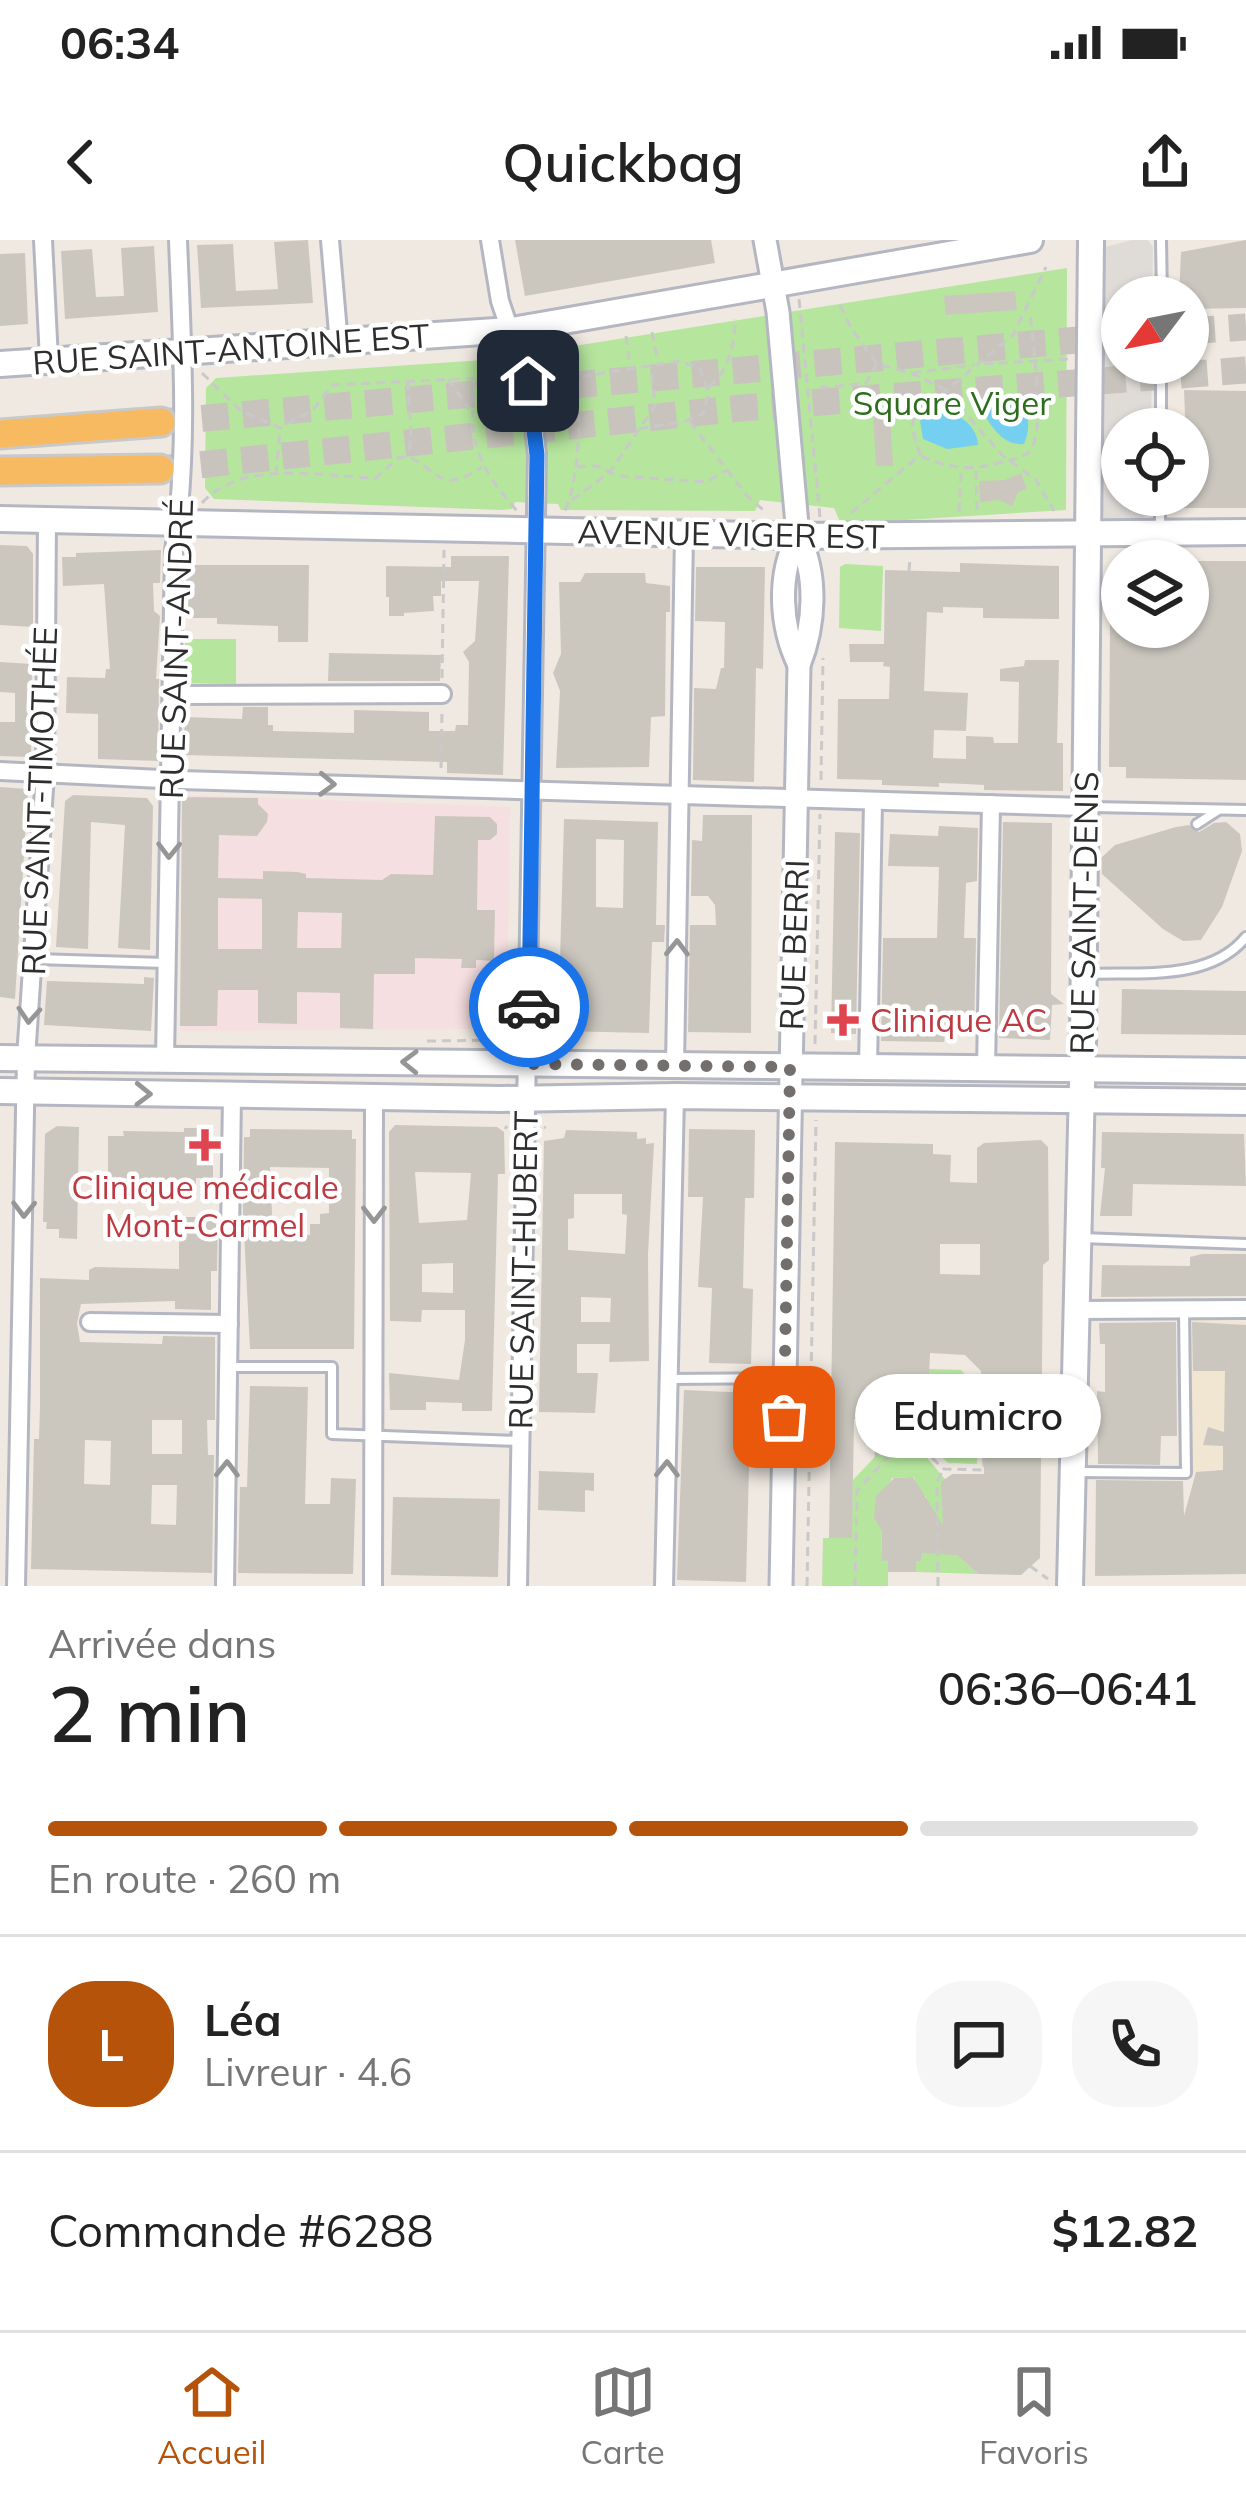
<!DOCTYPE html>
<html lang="fr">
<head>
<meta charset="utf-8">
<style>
  :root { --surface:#fff; --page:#f6f6f6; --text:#222; --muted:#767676; --line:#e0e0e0; --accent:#b45309 }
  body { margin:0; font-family:Mulish,sans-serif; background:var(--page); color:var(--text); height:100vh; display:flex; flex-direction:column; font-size:45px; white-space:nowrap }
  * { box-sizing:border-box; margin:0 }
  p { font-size:39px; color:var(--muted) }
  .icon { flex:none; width:66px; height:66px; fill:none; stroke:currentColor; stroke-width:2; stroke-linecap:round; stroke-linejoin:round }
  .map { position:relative; height:1346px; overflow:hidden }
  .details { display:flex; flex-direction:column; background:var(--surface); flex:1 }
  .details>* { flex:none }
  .needle { width:78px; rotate:238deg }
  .fabs { position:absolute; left:1101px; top:36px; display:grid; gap:24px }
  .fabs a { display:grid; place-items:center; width:108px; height:108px; border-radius:50%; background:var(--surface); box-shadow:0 3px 9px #0004; font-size:60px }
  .pin { position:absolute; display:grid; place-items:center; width:102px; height:102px; color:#fff; margin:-51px; border-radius:24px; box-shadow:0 6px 18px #0006 }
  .courier { position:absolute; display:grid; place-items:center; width:120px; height:120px; margin:-60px; border:9px solid #1a73e8; border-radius:50%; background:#fff; color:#222; box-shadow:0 3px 15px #0007 }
  .bubble { position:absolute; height:84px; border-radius:42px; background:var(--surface); box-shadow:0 3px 9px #0004; font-size:39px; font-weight:600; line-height:84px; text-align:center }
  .summary em { font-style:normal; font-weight:600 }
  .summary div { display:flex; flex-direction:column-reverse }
  .summary { display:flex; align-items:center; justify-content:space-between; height:204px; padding:0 48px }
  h1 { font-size:78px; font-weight:600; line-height:90px }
  .bar { display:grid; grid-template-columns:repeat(4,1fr); gap:18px 12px; align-content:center; height:144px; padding:0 48px }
  .bar i { height:15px; border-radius:9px; background:var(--line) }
  .bar .on { background:var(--accent) }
  .bar p { grid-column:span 4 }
  .line { display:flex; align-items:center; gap:30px; padding:0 48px; border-top:3px solid var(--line) }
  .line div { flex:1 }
  .round { display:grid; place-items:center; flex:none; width:126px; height:126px; border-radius:48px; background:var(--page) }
  .status { display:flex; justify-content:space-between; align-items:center; height:84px; padding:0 60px; background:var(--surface); direction:ltr }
  .status svg { height:33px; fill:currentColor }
  header { display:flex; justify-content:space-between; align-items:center; height:156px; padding:0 48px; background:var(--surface); font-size:54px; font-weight:600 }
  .dock { display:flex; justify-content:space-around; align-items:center; height:168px; border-top:3px solid var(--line); background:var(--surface); font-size:33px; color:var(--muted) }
  .dock a { display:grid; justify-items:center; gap:6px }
  .dock .on { color:var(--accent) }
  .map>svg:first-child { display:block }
  .education { fill:#f0e6d1 }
  .medical { fill:#f5dfe0 }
  .green { fill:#b6e59e }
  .plaza { fill:#dfdcd8 }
  .water { fill:#75cff0 }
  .building { fill:#cbc7bf; fill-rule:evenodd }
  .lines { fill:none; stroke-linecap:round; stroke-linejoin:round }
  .trunk-tunnel { stroke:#c8c4bd; stroke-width:27; stroke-dasharray:27 14; stroke-linecap:butt }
  .service-casing { stroke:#b4b7c1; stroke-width:14 }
  .minor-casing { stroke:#b4b7c1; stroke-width:22 }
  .tertiary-casing { stroke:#b4b7c1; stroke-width:27 }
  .secondary-casing { stroke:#b4b7c1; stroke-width:30 }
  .trunk-casing { stroke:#c9c9c9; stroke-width:33 }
  .path { stroke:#c9c9c9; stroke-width:3; stroke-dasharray:9 6; stroke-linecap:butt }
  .service { stroke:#fff; stroke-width:8 }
  .minor { stroke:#fff; stroke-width:16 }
  .tertiary { stroke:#fff; stroke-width:21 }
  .secondary { stroke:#fff; stroke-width:24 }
  .trunk { stroke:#f8ba60; stroke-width:27 }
  .oneway { stroke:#969696 }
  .done { stroke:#726f6d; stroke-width:12; stroke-dasharray:0 21.6 }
  .route { stroke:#1a73e8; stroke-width:15 }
  .health-dot { fill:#e0444e; stroke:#fff; stroke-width:4.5 }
  .labels { text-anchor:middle; stroke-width:9; stroke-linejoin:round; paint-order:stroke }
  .street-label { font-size:33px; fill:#2e2e2e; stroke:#fff }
  .park-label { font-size:33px; fill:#2c6e1b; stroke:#fff }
  .health-label { font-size:33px; fill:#be3a42; stroke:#fff; text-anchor:start }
</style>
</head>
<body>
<div class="status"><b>06:34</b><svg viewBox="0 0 49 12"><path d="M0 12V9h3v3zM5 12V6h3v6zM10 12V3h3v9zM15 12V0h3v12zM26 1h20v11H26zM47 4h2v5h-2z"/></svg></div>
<header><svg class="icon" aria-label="back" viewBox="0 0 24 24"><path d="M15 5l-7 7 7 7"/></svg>Quickbag<svg class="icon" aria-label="share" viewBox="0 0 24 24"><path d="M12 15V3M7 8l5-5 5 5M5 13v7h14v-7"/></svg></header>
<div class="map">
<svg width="1246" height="1346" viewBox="0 0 1246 1346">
  <rect width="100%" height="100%" fill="#efe9e1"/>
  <path class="education" d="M1191,1079l55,3v191l-28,-1 -2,-43 -25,4z"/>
  <path class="medical" d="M187,555l323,12 -3,218 -8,4 -318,2 2,-233z"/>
  <g class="green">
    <path d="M1067,28l-1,242 -225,14 -7,-16 -74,-8 -5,11 -194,-1 -3,-6 -43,-2 -3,7 -11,1 -287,-11 -9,-11 1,-100 10,-10 328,-22 11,-7z"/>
    <path d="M845,324l38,2 -2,65 -42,-3 1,-61z"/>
    <path d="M185,399h51v45l-52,-1z"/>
    <path d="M929,1129l32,1 17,18 -1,76 -29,-1 -32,-31v-9l11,-1z"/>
    <path d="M910,1198l35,41 12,76 21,19 -62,-2v-11l5,-1 5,-64h-5l-7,-19 -22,1 -17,38 7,13 -1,31h7v26h-66l1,-48h28l2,-58 36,-38 16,1z"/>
  </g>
  <path class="plaza" d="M1132,0h16l5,7 -1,50h-30v66h30l-1,66h-29v66h29l-1,17 -7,6 -37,2 -8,-8 4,-264z"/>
  <g class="water">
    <path d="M1017,163c14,10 13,27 7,41 -18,2 -30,-13 -38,-27l5,-12z"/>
    <path d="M936,167c20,5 41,17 42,38l-31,4 -24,-10 -3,-18 7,-10z"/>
  </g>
  <g class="building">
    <path d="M308,0l5,63 -112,5 -4,-63 36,-1 3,47 42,-2 -4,-47z"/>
    <path d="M515,0h196l4,23 -190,33z"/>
    <path d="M1246,0v68l-58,1v-12h-9l2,-45z"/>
    <path d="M154,6l4,66 -93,7 -4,-68 31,-2 4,48 28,-1 -3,-48z"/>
    <path d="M25,13l3,71 -28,2v-72z"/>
    <path d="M1015,51l2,19 -71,5 -2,-19z"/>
    <path d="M1184,150l62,1v117h-66v-13h8z"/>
    <path d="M890,173l3,53h-17l-3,-52z"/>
    <path d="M1021,233l6,16 -9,3 -6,14 -13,-6 -19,2 -1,-21 26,-1z"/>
    <path d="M0,305l27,1 6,8v73l-33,-2z"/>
    <path d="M161,310l-1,33h-7l1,28 6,5 -4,63h3l-1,82 -60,-2v-45l-32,-1 1,-36 38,1 1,-9h4l-6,-85 -41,2 -1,-29h14v-4z"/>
    <path d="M451,316h58l-6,219 -56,-2v-11l-264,-7 2,-38 57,2 1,-12h25v18h5v6l81,2v-23l75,2v19h26l1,-6h12l1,-63 -6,-10 12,-11 4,-60h-38v15h-8l1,15 -30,2v3h-15v-19h-3v-31l65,1z"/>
    <path d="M1188,321h58v219l-120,-2v-11h-17l1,-146h12v6h66z"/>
    <path d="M960,323l99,3v53l-76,-1v-10l-40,-1v6l-16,-1 -3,79 44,2 -2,38 -32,-1 -1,28 33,1v-23l27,1 1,6h24l1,-61 -19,-1v-12l24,-3 1,-6h34l-2,83h6v48l-79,-1v-5l-18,-1 -27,-1v4l-57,-2v-5l-45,-1 1,-80h51l1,-32 -7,-1 1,-4h-34l-1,-18h35l1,-74 75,2z"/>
    <path d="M193,325h116l-1,77h-30v-16l-61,-2v-6h-31v-50z"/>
    <path d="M696,327h69l-2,102 -7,-1 -2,114 -61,-2 1,-92 22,1 5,-21h3l1,-46 -30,-1z"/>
    <path d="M585,333h60l1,10 24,3v26h-4l-1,104 -14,1 -2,50 -93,1 4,-77 -7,-18 8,-19 -2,-72h21z"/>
    <path d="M329,413l112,2 -1,26h-112z"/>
    <path d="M0,422l32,2 -1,93 -31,-1v-34h15v-29l-15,-1z"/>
    <path d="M0,547l28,2 -13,210 -15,-2z"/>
    <path d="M73,555l74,3 6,8 -3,144 -32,-2 7,-123 -34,-3 -3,127 -32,-2 9,-146z"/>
    <path d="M182,557l76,1v6l10,10 -1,8 -10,14 -38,-1 -1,43 45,1v-8l35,1 8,2v4l76,2 9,-6 42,1 2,-59 55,1 7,7v10l-7,6h-12l-1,70h18l-1,51 -18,-1v8h-15l1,-9 -47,-1v16h-41l-1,55 -33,-1v-35l-43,-1v32l-39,-1v-33h-40l-1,36h-37zM218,658l44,1v50h-44zM298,672l44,1 -1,35h-44z"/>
    <path d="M703,575h49l-1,218 -63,-1 2,-107h26l-1,-20 -7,-9h-17l1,-56 10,1z"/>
    <path d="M564,579l94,3 -2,103h9l-1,17h-12l-3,91 -91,-2zM596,599l28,1 -1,68 -27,-1z"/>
    <path d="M1003,582l49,1 -1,171 13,10 -12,1 -2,35 -51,-2z"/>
    <path d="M1226,582l14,12 2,17 -20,56 -21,33 -18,1 -20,-12 -61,-55 -1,-16 14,-13 61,-18 13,-2 10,7 15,-9z"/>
    <path d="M939,586l39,2 -1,53 -11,2 -2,55h12l-2,96h-29l-1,8 -63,-1 2,-103h54l2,-71 -51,-1 2,-32 48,2z"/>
    <path d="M835,592l25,1 -4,201 -25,-1z"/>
    <path d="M144,737l10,1 -3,53 -107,-6 3,-44 97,3z"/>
    <path d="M1122,749l124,2v44l-125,-1z"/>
    <path d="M395,885l102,2 7,5 1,42h-7l-6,237h-30v-8l-36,-1v8h-36l-1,-37 70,7 6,-40v-30h-43l-1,12 -31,-1 -1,-189zM415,932l56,1 -4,47 -48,3zM453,1023v30l-31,-1v-28z"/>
    <path d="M57,886l22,1 -2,112 -18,-1v-9h-13l1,-7h-4l2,-88z"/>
    <path d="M184,888h13v9h16v41h-17v6h-7v18l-68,-1v-24h-13v-41h16l-1,-5 61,1z"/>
    <path d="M250,889l102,1v9h4l-2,210h-104l-7,-137 1,-75h6zM270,927l59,1v45l-9,1v10h-10v11h-37z"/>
    <path d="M689,889l66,1 -1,68h-9l-2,90 10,1 -2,75 -42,-1 3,-75 -14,-1 5,-90h-15z"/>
    <path d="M566,890l71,2v7l9,-1v6l8,-1 -6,111 1,107 -40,1 1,-18h-33v29h21l-3,40 -56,-1 5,-271 20,-3zM574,954h48v20l5,1 -2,39 -57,-4v-31l6,-1zM581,1057l30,1 -1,24h-29z"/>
    <path d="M1102,892l142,2 2,52 -113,-2 -1,32h-32l5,-48h-4z"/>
    <path d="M1041,900l7,7 1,113 -6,5 -3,293 -19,17 -43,-1 -21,-19 -35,-2 -1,8h-5v11h-28v-12l-7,1 1,-30 -8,-13 2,-22 18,-18 19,-1 30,48 -2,-43 11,-8h32l-3,-103 -16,-16 -35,-2 -3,70h-11v9l-11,11 -15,-2 -15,17 -2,-39h-19l-2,119h-23l6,-396 98,2v10l18,1 -1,27 27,1v-35l7,-5zM940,1004h40v31l-40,-1z"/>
    <path d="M179,977h39l-1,54h-6v39l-36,-1v-8l-94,3 -4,19 3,19 82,2 1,-8 52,1v83h-8l1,35h6l-2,118 -181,-4 3,-130h5l1,-32v-129l49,2v-10l6,-3 84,2zM152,1180h30v34h-30zM85,1200l26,1 -1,44 -26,-1zM152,1245h25l-1,40 -25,-1z"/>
    <path d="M1202,1014h44v42l-145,1 1,-32 88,1v-9z"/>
    <path d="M1176,1082l1,114h-16l-1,29 -62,-1 -1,-73 8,1v-48h-5l-1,-21z"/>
    <path d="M1192,1082l54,3v249l-151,2 1,-96 87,1 1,35 12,-44 27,-2v-24l-20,-1 5,-18 16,5 1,-61h-32z"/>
    <path d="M250,1146l58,1 -3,117h25l1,-26 25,1 -3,95 -115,-1 2,-86h7z"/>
    <path d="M684,1150l67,3 -5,189 -69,-2z"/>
    <path d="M539,1231l55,2v18l-9,-1v22l-47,-2z"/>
    <path d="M393,1257l107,2 -2,78 -107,-2z"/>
  </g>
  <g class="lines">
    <g class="trunk-tunnel">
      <path d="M1188,91l58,-4"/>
      <path d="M161,182l961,-86"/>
      <path d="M160,229l582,-61 504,-38"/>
    </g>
    <g class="service-casing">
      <g id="service">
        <path d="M1161,0l1,57"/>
        <path d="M1161,189v-66"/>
        <path d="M1160,286v-31"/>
        <path d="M1092,567l154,3"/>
        <path d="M1197,584l20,-13"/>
        <path d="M36,719l129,4"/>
        <path d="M1091,734c52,-2 119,7 155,-37"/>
        <path d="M1081,998l165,6"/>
        <path d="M229,1127h103v67l187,7"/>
        <path d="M671,1139l111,-1"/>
        <path d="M1077,1232l109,1 -2,-163"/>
      </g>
    </g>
    <g class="minor-casing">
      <g id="minor">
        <path d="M43,0l6,120"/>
        <path d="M330,0l9,104"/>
        <path d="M490,0l10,61 30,89 7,65 -19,1131"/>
        <path d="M172,455l270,-1"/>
        <path d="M0,531l181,9 904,27"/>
        <path d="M165,819l9,-508c15,-103 8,-207 4,-311"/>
        <path d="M675,825l9,-530"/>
        <path d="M868,827l5,-265"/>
        <path d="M986,828l5,-264"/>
        <path d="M1078,1070l168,-1"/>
        <path d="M90,1082l139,2"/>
        <path d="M16,1346l10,-528 19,-284 2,-253"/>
        <path d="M225,1346l7,-491"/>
        <path d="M373,1346l1,-489"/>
        <path d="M664,1346l11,-490"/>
      </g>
    </g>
    <g class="tertiary-casing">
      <g id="tertiary">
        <path d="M765,0l13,72 20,224c20,38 17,89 1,129l-18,921"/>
        <path d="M798,296c-21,39 -18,90 1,129"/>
      </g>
    </g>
    <g class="secondary-casing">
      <g id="secondary">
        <path d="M0,124l512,-34 518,-90"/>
        <path d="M0,279l798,17 448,-4"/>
        <path d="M0,818l1246,13"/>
        <path d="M0,851l501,8 174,-3 571,6"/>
        <path d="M1070,1346l13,-543 8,-803"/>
      </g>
    </g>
    <g class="trunk-casing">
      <g id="trunk">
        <path d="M0,194l161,-12"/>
        <path d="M0,231l160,-2"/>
      </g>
    </g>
    <g class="path">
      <path d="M799,59l21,218"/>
      <path d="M840,65l11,23 26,36 34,9 33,16 58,66 34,25 18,31"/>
      <path d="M652,92l6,30"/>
      <path d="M626,96l4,31"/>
      <path d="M542,123l41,12"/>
      <path d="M984,124l86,-5"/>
      <path d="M544,132c9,4 19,4 26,11 17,17 6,112 -6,129"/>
      <path d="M202,133l38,37 40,18 34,-19 18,-24 146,-7 25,-19"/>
      <path d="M912,133l62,-8"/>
      <path d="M448,139l21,30"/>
      <path d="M477,139c-13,58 2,89 40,132"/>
      <path d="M408,141c-1,26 7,48 0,73"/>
      <path d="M868,146l3,9 41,21"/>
      <path d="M709,147c20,-17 26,-42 26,-68"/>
      <path d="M820,148l46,-5 11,-19"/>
      <path d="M575,151l9,-15 97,-15 19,8 9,23 -6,22 -20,8 -45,7"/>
      <path d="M690,182l58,75 19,16"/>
      <path d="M921,216c24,11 47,15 73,8 11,-3 27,-5 35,-12 18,-17 3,-114 1,-140"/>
      <path d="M577,227l20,-1 22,10 87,6 21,-12"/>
      <path d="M976,231l1,41"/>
      <path d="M276,234l4,-45"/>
      <path d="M572,260l38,-28 45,-66 -4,-39"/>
      <path d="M202,263c41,-45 118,-26 174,-25l22,-20 10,-2c32,17 34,38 74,11"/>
      <path d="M959,272l2,-40"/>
      <path d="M851,273l69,-58 -8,-27 2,-11 99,-82 33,-68"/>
      <path d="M909,331l1,-13"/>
      <path d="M442,438l2,-128"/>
      <path d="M441,528l1,-56"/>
      <path d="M821,540l2,-122"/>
      <path d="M546,792l2,-1"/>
      <path d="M427,801l81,-1"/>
      <path d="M541,801l27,1"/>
      <path d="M815,804l5,-230"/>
      <path d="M544,887l2,1"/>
      <path d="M505,889l2,-3"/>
      <path d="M1042,1143h9"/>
      <path d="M1030,1326l18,13"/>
      <path d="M807,1346l9,-466"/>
      <path d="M855,1346l2,-95 37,-41 22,-7 28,26 40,1 -2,-89"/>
      <path d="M938,1346l-1,-104 6,-12"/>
    </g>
    <use href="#service" class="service"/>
    <use href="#minor" class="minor"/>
    <use href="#tertiary" class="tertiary"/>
    <use href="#secondary" class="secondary"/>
    <use href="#trunk" class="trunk"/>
  </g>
  <defs><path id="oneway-chevron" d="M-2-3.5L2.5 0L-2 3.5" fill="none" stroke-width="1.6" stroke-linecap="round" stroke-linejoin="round" transform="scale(3)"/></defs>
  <g class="oneway">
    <use href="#oneway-chevron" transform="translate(327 544) rotate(2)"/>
    <use href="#oneway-chevron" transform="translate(169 610) rotate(91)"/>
    <use href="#oneway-chevron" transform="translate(677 708) rotate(-89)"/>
    <use href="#oneway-chevron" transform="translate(29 775) rotate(94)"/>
    <use href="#oneway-chevron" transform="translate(410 822) rotate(-179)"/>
    <use href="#oneway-chevron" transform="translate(143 854) rotate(1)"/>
    <use href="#oneway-chevron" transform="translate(24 969) rotate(91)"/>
    <use href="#oneway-chevron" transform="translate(374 974) rotate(90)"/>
    <use href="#oneway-chevron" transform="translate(227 1229) rotate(-89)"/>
    <use href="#oneway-chevron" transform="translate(667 1229) rotate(-89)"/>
  </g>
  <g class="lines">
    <path class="done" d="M529,767l-3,57 264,3 -6,350"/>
    <path class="route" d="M528,141l9,74 -8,552"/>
  </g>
  <g class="health-dot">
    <path d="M837 762h12v12h12v12h-12v12h-12v-12h-12v-12h12z"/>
    <path d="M199 887h12v12h12v12h-12v12h-12v-12h-12v-12h12z"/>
  </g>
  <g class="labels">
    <g class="street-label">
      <text transform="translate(231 109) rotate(-4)" y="12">RUE SAINT-ANTOINE EST</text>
      <text transform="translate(731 294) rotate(1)" y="12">AVENUE VIGER EST</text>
      <text transform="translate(176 409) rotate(-88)" y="12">RUE SAINT-ANDRÉ</text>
      <text transform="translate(39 561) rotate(-88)" y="12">RUE SAINT-TIMOTHÉE</text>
      <text transform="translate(1084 673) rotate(-89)" y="12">RUE SAINT-DENIS</text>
      <text transform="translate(794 705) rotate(-88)" y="12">RUE BERRI</text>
      <text transform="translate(523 1030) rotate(-89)" y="12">RUE SAINT-HUBERT</text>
    </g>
    <g class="park-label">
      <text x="952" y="175">Square Viger</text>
    </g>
    <g class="health-label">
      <text x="870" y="792">Clinique AC</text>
      <text x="205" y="959" text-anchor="middle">Clinique médicale<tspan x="205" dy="38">Mont-Carmel</tspan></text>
    </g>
  </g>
</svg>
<div class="fabs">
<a><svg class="needle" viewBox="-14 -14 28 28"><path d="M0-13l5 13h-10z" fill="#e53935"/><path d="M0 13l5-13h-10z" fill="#767676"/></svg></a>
<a><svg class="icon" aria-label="locate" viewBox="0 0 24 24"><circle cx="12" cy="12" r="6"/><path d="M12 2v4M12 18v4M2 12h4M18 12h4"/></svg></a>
<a><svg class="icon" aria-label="layers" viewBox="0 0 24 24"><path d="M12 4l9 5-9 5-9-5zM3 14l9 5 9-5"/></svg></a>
</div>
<div class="pin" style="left:784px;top:1177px;background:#ea580c"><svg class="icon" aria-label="bag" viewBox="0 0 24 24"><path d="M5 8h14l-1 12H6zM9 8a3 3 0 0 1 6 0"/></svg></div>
<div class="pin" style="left:528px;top:141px;background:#1f2937"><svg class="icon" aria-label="home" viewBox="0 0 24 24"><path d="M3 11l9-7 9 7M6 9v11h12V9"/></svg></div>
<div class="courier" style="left:529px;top:767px"><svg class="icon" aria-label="car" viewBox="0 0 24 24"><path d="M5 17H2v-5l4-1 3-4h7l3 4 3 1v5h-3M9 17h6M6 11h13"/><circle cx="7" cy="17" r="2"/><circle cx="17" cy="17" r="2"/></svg></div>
<div class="bubble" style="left:855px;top:1134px;width:246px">Edumicro</div>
</div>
<section class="details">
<div class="summary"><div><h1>2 min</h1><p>Arrivée dans</p></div><em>06:36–06:41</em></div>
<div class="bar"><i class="on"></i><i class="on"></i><i class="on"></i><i></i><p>En route · 260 m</p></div>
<div class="line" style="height:216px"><b class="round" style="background:var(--accent);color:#fff">L</b><div><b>Léa</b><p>Livreur · 4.6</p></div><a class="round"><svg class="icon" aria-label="chat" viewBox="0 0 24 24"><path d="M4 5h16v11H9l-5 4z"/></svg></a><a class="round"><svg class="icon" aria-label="phone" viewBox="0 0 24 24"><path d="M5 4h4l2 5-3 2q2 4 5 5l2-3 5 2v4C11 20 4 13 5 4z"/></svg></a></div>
<div class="line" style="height:156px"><div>Commande #6288</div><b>$12.82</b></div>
</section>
<nav class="dock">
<a class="on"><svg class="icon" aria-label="home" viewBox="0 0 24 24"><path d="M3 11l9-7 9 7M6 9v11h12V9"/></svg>Accueil</a>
<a><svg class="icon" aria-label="map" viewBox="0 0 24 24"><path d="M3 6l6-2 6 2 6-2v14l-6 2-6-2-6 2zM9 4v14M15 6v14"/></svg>Carte</a>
<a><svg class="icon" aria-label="saved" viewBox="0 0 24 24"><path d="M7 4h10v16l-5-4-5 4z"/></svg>Favoris</a>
</nav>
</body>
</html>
